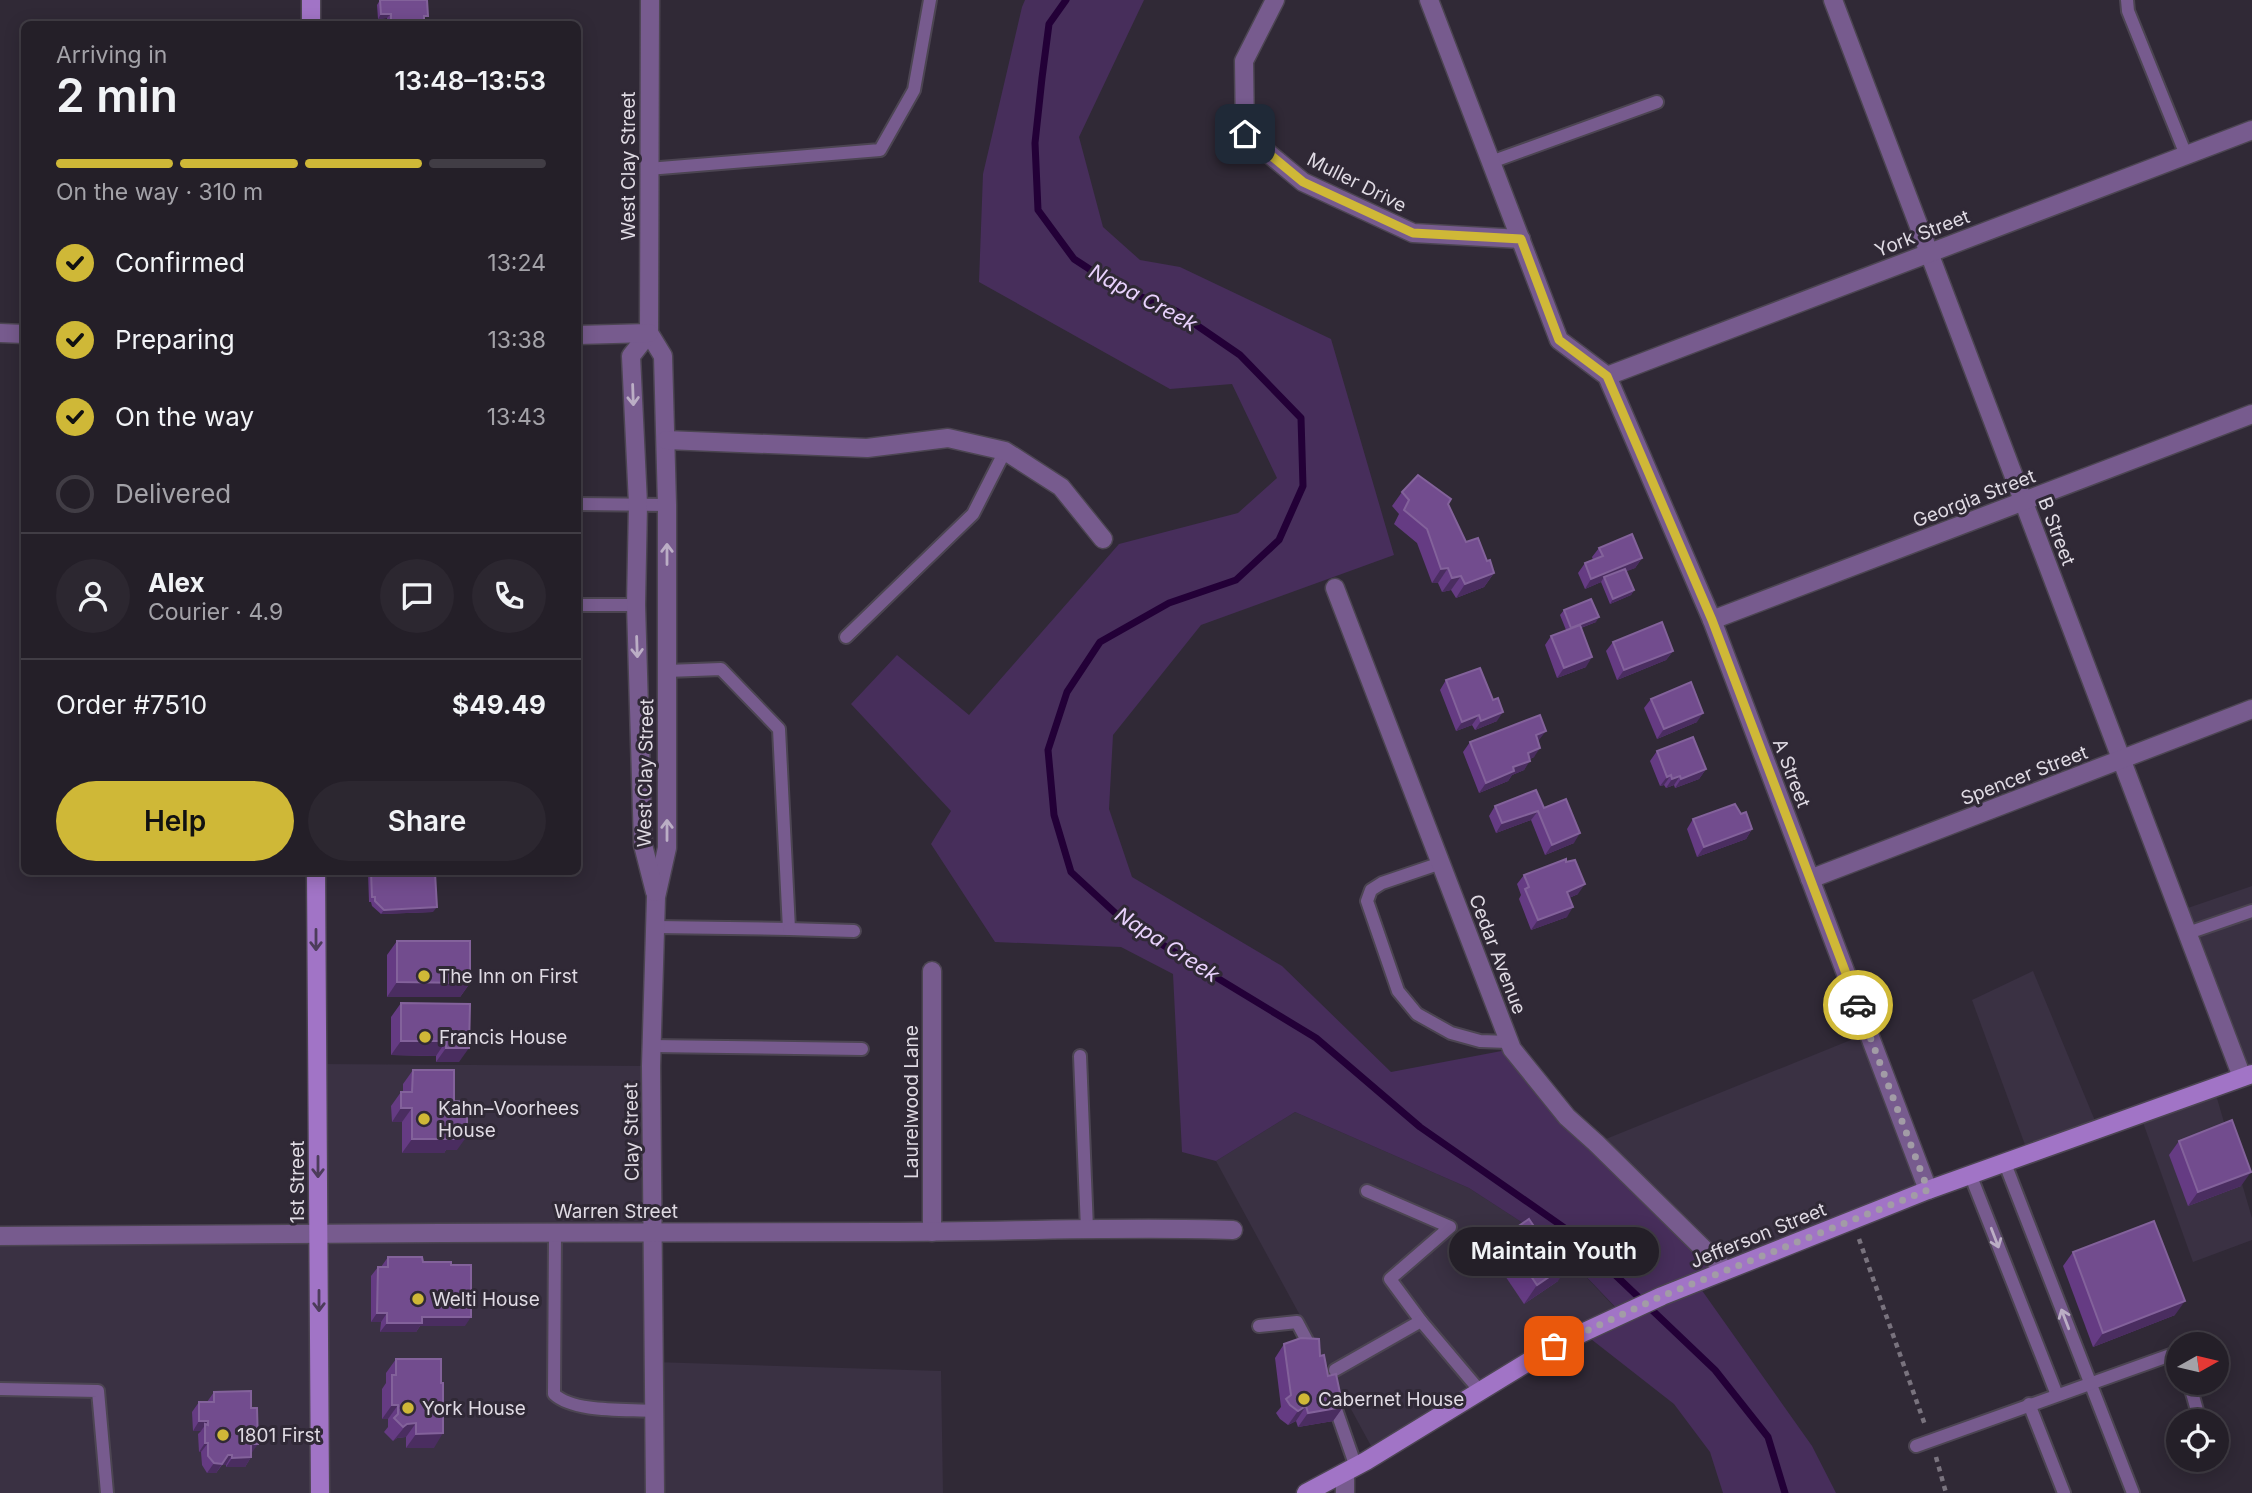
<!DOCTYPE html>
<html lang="en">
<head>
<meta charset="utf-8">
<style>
  :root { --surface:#241f28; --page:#2c2730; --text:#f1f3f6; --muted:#a3a2a8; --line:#413d45; --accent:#cfb837 }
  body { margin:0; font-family:Inter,sans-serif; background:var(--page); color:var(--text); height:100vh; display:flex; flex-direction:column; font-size:26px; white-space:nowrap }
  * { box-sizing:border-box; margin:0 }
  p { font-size:23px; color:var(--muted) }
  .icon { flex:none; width:38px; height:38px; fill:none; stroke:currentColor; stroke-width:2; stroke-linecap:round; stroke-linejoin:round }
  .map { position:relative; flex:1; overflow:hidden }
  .panel { position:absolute; left:21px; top:21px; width:560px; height:854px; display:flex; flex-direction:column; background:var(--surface); border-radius:10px; box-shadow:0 4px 18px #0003,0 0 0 2px var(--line) }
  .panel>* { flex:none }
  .needle { width:46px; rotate:82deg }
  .fabs { position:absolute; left:2166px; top:1332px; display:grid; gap:14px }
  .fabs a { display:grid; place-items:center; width:63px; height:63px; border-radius:50%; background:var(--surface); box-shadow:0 4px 18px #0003,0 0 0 2px var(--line); font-size:35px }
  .pin { position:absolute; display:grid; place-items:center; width:60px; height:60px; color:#fff; margin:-30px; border-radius:14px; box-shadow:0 4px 10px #0006 }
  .courier { position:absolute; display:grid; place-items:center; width:70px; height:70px; margin:-35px; border:5px solid #cfb837; border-radius:50%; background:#fff; color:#222; box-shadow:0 2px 9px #0007 }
  .bubble { position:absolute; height:49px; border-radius:24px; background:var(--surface); box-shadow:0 4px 18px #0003,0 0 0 2px var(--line); font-size:23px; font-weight:600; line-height:49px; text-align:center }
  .overview em { font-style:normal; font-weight:600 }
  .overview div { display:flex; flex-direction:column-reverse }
  .overview { display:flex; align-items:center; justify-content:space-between; height:119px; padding:0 35px }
  h1 { font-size:46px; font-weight:600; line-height:52px }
  .bar { display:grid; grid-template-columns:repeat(4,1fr); gap:10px 7px; align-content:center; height:84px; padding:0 35px }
  .bar i { height:9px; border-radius:5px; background:var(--line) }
  .bar .on { background:var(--accent) }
  .bar p { grid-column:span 4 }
  .line { display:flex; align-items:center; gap:18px; padding:0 35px; border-top:2px solid var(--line) }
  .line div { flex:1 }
  .round { display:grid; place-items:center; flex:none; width:74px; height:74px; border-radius:37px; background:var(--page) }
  ol { padding:0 35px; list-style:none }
  li { display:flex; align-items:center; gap:21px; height:77px }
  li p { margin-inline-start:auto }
  li .icon { padding:7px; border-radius:50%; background:var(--accent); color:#111; stroke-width:4 }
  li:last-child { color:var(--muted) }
  li i { width:38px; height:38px; border:4px solid var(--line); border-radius:50% }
  .primary-button { display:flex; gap:14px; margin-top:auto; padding:14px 35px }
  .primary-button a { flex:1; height:80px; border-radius:42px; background:var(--accent); color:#111; font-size:28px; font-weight:600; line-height:80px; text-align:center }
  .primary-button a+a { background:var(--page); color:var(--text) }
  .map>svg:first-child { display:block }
  .built { fill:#3a3143 }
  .green { fill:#472e5b }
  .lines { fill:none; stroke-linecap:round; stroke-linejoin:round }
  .stream { stroke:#230037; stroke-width:7 }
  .lane-casing { stroke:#4c4552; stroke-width:16 }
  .street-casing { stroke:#4c4552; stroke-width:21 }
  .secondary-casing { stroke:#4c4552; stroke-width:21 }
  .path { stroke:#79737e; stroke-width:4.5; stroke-dasharray:5 5; stroke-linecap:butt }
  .lane { stroke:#775b8e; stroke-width:12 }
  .street { stroke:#775b8e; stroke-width:18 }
  .secondary { stroke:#a174c6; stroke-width:18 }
  .wall { fill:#653b83 }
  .shaded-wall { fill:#4a2d60 }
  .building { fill:#724c8e; stroke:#83629b; stroke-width:2 }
  .oneway { stroke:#bbaec5 }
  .oneway2 { stroke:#4c3c5a }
  .done { stroke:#a29ca6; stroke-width:7; stroke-dasharray:0 12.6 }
  .route { stroke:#cfb837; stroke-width:9 }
  .poi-dot { fill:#cfb837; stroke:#302936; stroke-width:2.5 }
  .labels { text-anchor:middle; stroke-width:6; stroke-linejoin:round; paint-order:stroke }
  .street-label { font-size:19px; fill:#dfdae3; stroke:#302936 }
  .poi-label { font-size:19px; fill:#dfdae3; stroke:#302936; text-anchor:start }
  .water-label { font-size:21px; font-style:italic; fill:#e9d2fd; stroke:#302936 }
</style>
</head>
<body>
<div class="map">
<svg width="2252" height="1493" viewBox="0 0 2252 1493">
  <rect width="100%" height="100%" fill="#302936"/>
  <g class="built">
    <path d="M2252,886v188l-10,3 -63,-166z"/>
    <path d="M2033,971l65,157 -70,25 -56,-153z"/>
    <path d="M1868,1033l60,157 -192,74 -140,-121z"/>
    <path d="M317,1064l334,2 3,296 287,9 2,122h-943v-257l318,-3z"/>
    <path d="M2214,1088l38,130v22l-59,22 -53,-148z"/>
    <path d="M1295,1112l174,76 85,55 67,71 -245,141 -160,-294z"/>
  </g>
  <path class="green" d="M1025,0h119l-65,137 24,90 37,33 40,7 151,72 63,216 -193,70 -88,110 -4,74 23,68 150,89 109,106 121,-23 55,68 169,147 -40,18 116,164 24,47h-113l-13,-41 -36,-48 -92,-72 39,-19 -67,-70 -85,-55 -174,-76 -79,49 -34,-9 -9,-178 -52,-27 -126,-5 -64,-98 20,-33 -100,-107 46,-49 72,60 150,-171 119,-31 39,-35 -45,-94 -62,5 -191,-107 4,-108 39,-167z"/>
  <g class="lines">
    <path class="stream" d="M1066,0l-17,24 -7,54 -7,65 3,67 36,49 43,28 59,24 64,44 61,63 2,68 -24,54 -43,40 -67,23 -69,39 -33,50 -19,58 6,65 17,57 54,50 191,116 104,89 149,104 146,139 53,67 17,56"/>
    <g class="lane-casing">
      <g id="lane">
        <path d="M2127,0l1,11 58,144"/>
        <path d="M1491,162l166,-60"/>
        <path d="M648,169l232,-19 34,-60 16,-90"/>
        <path d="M578,504l89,1"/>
        <path d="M578,605h58"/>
        <path d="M846,637l127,-123 32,-63"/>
        <path d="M1441,863l-59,20 -11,7 -4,11 31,90 19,23 34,19 29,8 29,1"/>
        <path d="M656,927l133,2 -10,-200 -58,-60 -54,2"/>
        <path d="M789,929l65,2"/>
        <path d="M2188,933l64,-22"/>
        <path d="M652,1046l210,3"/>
        <path d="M1080,1056l7,173"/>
        <path d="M2004,1161l129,332"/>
        <path d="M1970,1174l87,221"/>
        <path d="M1367,1191l83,36 -60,52 31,42"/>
        <path d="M555,1232l-1,162c20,19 73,15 100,17"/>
        <path d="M1259,1326l38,-4 16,30"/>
        <path d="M1335,1370l86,-49 59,70"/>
        <path d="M2189,1382l11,39"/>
        <path d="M0,1389l98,2 9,102"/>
        <path d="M1332,1398l24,69"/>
        <path d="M2029,1404l35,89"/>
        <path d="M1916,1446l263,-94"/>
      </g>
    </g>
    <g class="street-casing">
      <g id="street">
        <path d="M650,0l-1,333 14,23 4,149v343l-11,49 -5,169 4,427"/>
        <path d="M1275,0l-31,61 1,73 58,48 110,51 108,6"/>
        <path d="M1429,0l130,340 48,36 105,244 216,570"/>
        <path d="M1833,0l409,1077"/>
        <path d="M0,333l24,1"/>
        <path d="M649,333l-18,23 7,148 -2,101 7,240 12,47"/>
        <path d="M578,335l71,-2"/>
        <path d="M1607,376l645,-246"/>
        <path d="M666,440l201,8 81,-10 57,13 56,36 42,52"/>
        <path d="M1335,588l177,461 55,68 29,26 129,127"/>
        <path d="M1712,620l540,-206"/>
        <path d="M1810,879l442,-170"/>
        <path d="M932,971v261"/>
        <path d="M0,1236c295,-3 591,-4 886,-4 116,0 231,-6 347,-2"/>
        <path d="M1345,1493v-20"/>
      </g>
    </g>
    <g class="secondary-casing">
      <g id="secondary">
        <path d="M311,0v24"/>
        <path d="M316,872l4,621"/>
        <path d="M1306,1493l60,-32 188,-115 108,-50 266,-106 324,-116"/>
      </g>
    </g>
    <g class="path">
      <path d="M1859,1239l66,186"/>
      <path d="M1936,1457l10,36"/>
    </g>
    <use href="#lane" class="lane"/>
    <use href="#street" class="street"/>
    <use href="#secondary" class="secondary"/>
  </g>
  <g class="wall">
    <path d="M380,0l48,16 -41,8v-6l-9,1 -1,-14z"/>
    <path d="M1402,492l46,12 18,38 21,19 7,12 -10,14 -28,11 -5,-8 -9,2 -4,-9h-6l-15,-40 -23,-19 5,-10 -7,-8z"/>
    <path d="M1599,548l43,10 -7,10 -9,3 8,19 -3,5 -21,9 -9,-22 -16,7 -7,-16 7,-10 8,-3 -1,-3z"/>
    <path d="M1564,610l32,12 -15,6 5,39 -29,11 -12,-33 6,-9 15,-6 -6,-15z"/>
    <path d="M1613,642l60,9 -7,9 -49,20 -11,-29z"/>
    <path d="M1446,680l51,41 -22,9 -3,-5 -16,6 -16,-41z"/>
    <path d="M1651,699l46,23 -40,17 -13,-31z"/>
    <path d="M1539,740l-1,1 -4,16 -4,2 -6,11 -12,5 -4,6 -29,12 -16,-41 7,-10z"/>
    <path d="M1657,751l49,18 -7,10 -24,9 -1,-3 -8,3 -2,-3 -4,1 -10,-25z"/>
    <path d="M1495,806l49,2 30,35 -29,12 -14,-35 -35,13 -7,-17z"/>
    <path d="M1741,814l11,15 -6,10 -49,18 -10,-28 6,-10z"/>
    <path d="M368,872h61l4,40 -52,2 -9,-8 -1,-4h-2z"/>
    <path d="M1524,875l54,19 -9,4 -2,19 -36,13 -12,-31 2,-4 -4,-11z"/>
    <path d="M397,941l73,42 -10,14h-73v-42z"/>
    <path d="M401,1003l69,1 -11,58h-23v-6l-45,-1v-38z"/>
    <path d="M413,1070l41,31 3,49h-11l-2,3h-42v-31h-10l-1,-16 10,-14h2v-8z"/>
    <path d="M2179,1141l62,45 -53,20 -19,-51z"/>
    <path d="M1504,1236l54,45 -34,23 -33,-49z"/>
    <path d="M2073,1252l102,63 -82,32 -30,-81z"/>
    <path d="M388,1257l35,5 42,64h-45l-4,6h-36l1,-10h-10v-46l7,-9h3z"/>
    <path d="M1284,1344l36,12 23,51 -10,14 -35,6 -2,-6 -8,4 -8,-6 -4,-6 5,-6 -6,-49z"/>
    <path d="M396,1359l38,89h-28v-11l-9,1 -4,3 -9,-9 4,-5v-8h-6v-30l4,-6v-10z"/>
    <path d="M214,1392l37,61v4l-6,10h-19v-2h-4l-6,8h-9l-5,-8 -1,-13h-2l-1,-18 3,-3h-8l-1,-19 7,-10h8z"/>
  </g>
  <g class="shaded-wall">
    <path d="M381,14h10l-4,4 -9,1z"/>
    <path d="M1642,558l-7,10 -30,12 -1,-3 -3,5 -16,7 6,-10z"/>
    <path d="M1448,568l-10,15h-6l9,-14z"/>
    <path d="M1494,573l-10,14 -28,11 9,-14z"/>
    <path d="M1461,576l-10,14 -9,2 10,-14z"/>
    <path d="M1634,590l-3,5 -21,9 3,-5z"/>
    <path d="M1599,617l-3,5 -29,11 4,-5z"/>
    <path d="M1673,651l-7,9 -49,20 7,-10z"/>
    <path d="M1592,657l-6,10 -29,11 7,-10z"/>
    <path d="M1503,712l-6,9 -22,9 6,-9z"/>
    <path d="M1703,713l-6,9 -40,17 7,-10z"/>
    <path d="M1479,715l-7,10 -16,6 6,-9z"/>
    <path d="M1546,731l-7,9 -10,4 7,-9z"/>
    <path d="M1540,748l-6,9 -13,6 7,-10z"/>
    <path d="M1530,761l-6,9 -12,5 -4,6 -29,12 7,-10 27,-16z"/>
    <path d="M1706,769l-7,10 -24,9 6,-9z"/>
    <path d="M1671,775l-7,10 -4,1 7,-9z"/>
    <path d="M1680,776l-6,9 -8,3 6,-9z"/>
    <path d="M1538,811l-7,9 -35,13 6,-10z"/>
    <path d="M1752,829l-6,10 -49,18 7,-10z"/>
    <path d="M1580,833l-6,10 -29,12 7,-10z"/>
    <path d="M1585,884l-7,10 -18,8 7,-10z"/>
    <path d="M437,907l-4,5 -52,2 3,-4z"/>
    <path d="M1573,907l-6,10 -36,13 7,-10z"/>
    <path d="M397,982l73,1 -10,14h-73z"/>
    <path d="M401,1041h45l-10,15 -45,-1z"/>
    <path d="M446,1048h23l-10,14h-23z"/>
    <path d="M401,1108h11l-10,14h-10z"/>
    <path d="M454,1136h13l-10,14h-11l-2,3h-42l10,-14z"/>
    <path d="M2251,1172l-10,14 -53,20 10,-14z"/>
    <path d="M1571,1262l-13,19 -34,23 13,-19z"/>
    <path d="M2185,1301l-10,14 -82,32 10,-14z"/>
    <path d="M377,1313h10l-6,9h-10z"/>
    <path d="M422,1317h49l-6,9h-45l-4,6h-36l7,-9z"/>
    <path d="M392,1405h6l-10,14h-6z"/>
    <path d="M1306,1406l-10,15 -8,4 10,-14z"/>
    <path d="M1343,1407l-10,14 -35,6 10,-14z"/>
    <path d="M199,1421h9l-7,10h-8z"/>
    <path d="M416,1423l-10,14 -9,1 -4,3 14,-17z"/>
    <path d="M443,1433l-9,15h-28l10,-14z"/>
    <path d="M205,1443h3l-7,9h-2z"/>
    <path d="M251,1444h7l-7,10z"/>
    <path d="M228,1455h4l-6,10h-4z"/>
    <path d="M251,1457l-6,10h-19l6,-9z"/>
    <path d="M214,1463l8,1 -6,9h-9z"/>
  </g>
  <g class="building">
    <path d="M380,0h47l1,16h-4v8h-40h7v-10h-10z"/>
    <path d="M1418,475l33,24 -3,5 18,38 12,-4 9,23 3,-1 4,13 -29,11 -4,-8 -9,2 -4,-10 -7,1 -14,-40 -23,-19 5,-10 -7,-8z"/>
    <path d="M1632,534l10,24 -51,21 -6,-16 18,-7 -4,-8z"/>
    <path d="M578,560h4l-1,23h-3z"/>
    <path d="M1625,569l9,21 -21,9 -9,-22z"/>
    <path d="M1591,599l8,18 -28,11 -7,-18z"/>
    <path d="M1662,622l11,29 -49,19 -11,-28z"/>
    <path d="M1580,625l12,32 -28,11 -13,-32z"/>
    <path d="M1480,668l13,32 5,-2 5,14 -22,9 -2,-6 -17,7 -16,-42z"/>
    <path d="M1691,682l12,31 -39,16 -13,-30z"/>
    <path d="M1540,715l6,16 -10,4 4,13 -12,5 2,8 -17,6 1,4 -28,12 -16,-41z"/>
    <path d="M1693,737l13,32 -25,10 -1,-3 -8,3 -1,-4 -4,2 -10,-26z"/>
    <path d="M1536,790l8,18 22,-9 14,34 -28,12 -14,-34 -36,12 -7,-17z"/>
    <path d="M1735,804l6,10 5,-2 6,17 -48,18 -11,-28z"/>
    <path d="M1566,859v3l9,-2 10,24 -18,8 6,15 -35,13 -13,-31 4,-2 -5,-12z"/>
    <path d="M371,872h58v1h6l2,34 -53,3 -9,-9v-4h-3z"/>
    <path d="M397,941h73v42l-73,-1z"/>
    <path d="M401,1003l69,1 -1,44h-23v-7h-45z"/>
    <path d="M413,1070h41v31l13,1v34h-13v3h-42v-31h-11v-16h11z"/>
    <path d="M2232,1120l19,52 -53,20 -19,-51z"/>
    <path d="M1529,1219l15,22 9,-6 18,27 -34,23 -33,-49z"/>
    <path d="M2154,1221l31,80 -82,32 -30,-81z"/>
    <path d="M388,1257h34l1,5h28v3h20v52h-49v6h-35v-10h-10l1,-46h10z"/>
    <path d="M1301,1338l18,1 1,17 4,-1 4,21 8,-2 7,33 -35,6 -2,-7 -8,5 -8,-6 -4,-6 5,-4 -7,-51z"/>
    <path d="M396,1359h45v24h2v50l-27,1v-11l-9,1 -4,3 -9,-9 4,-4v-9h-6v-30h4z"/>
    <path d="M251,1391v17h6l1,36h-7v13l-19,1v-3h-4l-6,9 -8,-1 -6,-7v-13h-3v-19l3,1v-4h-9v-19h15v-10z"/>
  </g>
  <defs><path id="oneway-shaft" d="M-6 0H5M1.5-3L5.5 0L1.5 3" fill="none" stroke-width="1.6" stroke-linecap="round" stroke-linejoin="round" transform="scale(1.75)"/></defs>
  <g class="oneway">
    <use href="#oneway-shaft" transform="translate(633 395) rotate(88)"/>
    <use href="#oneway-shaft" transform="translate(667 554) rotate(-90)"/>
    <use href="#oneway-shaft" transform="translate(637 647) rotate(88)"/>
    <use href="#oneway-shaft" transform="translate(667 830) rotate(-90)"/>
    <use href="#oneway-shaft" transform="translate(1995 1238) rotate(69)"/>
    <use href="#oneway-shaft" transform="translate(2065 1319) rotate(-111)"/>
  </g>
  <g class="oneway2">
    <use href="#oneway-shaft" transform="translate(316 940) rotate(90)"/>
    <use href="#oneway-shaft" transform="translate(318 1167) rotate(90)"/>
    <use href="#oneway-shaft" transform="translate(319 1301) rotate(90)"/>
  </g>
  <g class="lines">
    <path class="done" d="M1554,1346l108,-50 266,-106 -70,-185"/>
    <path class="route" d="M1245,134l58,48 110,51 108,6 38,101 48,36 105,244 146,385"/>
  </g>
  <g class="poi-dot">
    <circle cx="424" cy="976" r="7"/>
    <circle cx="425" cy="1037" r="7"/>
    <circle cx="424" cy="1119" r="7"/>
    <circle cx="418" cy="1299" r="7"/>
    <circle cx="1304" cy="1399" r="7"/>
    <circle cx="408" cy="1408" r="7"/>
    <circle cx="223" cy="1435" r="7"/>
  </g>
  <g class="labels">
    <g class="street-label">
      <text transform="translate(628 166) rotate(-90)" y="7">West Clay Street</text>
      <text transform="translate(1357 182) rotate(27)" y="7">Muller Drive</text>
      <text transform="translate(1922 233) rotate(-21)" y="7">York Street</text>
      <text transform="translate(1974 498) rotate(-21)" y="7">Georgia Street</text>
      <text transform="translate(2057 531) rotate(69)" y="7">B Street</text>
      <text transform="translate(645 773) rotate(-89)" y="7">West Clay Street</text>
      <text transform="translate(1792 773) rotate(69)" y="7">A Street</text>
      <text transform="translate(2024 775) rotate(-21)" y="7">Spencer Street</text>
      <text transform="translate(1498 954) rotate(69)" y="7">Cedar Avenue</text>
      <text transform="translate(911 1102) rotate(-90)" y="7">Laurelwood Lane</text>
      <text transform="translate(631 1132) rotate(-91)" y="7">Clay Street</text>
      <text transform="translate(297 1182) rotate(-90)" y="7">1st Street</text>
      <text x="616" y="1218">Warren Street</text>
      <text transform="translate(1758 1235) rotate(-22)" y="7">Jefferson Street</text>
    </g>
    <g class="poi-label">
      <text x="438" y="983">The Inn on First</text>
      <text x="439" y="1044">Francis House</text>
      <text x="438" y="1115">Kahn–Voorhees<tspan x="438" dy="22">House</tspan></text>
      <text x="432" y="1306">Welti House</text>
      <text x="1318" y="1406">Cabernet House</text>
      <text x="422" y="1415">York House</text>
      <text x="237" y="1442">1801 First</text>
    </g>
    <g class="water-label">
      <text transform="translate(1143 298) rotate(28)" y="7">Napa Creek</text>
      <text transform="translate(1167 945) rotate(33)" y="7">Napa Creek</text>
    </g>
  </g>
</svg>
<div class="fabs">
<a><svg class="needle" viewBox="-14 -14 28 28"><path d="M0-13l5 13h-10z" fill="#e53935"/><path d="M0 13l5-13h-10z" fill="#a3a2a8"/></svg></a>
<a><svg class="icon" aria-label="locate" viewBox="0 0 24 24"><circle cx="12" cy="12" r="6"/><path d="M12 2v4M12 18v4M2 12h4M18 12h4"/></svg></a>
</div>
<div class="pin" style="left:1554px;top:1346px;background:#ea580c"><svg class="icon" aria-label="bag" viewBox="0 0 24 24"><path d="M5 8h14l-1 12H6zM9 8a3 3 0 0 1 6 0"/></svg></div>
<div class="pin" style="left:1245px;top:134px;background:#1f2937"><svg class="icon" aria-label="home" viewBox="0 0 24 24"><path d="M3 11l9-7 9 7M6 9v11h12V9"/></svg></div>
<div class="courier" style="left:1858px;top:1005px"><svg class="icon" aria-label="car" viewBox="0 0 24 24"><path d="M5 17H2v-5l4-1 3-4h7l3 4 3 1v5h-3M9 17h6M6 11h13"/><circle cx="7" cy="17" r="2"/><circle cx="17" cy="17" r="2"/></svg></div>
<div class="bubble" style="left:1449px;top:1227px;width:210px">Maintain Youth</div>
<section class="panel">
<div class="overview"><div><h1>2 min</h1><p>Arriving in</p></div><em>13:48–13:53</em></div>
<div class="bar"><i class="on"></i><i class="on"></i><i class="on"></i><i></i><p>On the way · 310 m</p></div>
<ol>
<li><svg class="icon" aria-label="check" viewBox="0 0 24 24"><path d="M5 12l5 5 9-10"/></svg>Confirmed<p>13:24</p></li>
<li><svg class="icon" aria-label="check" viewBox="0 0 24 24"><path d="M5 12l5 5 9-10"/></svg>Preparing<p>13:38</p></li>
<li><svg class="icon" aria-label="check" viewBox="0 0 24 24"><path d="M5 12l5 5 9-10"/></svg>On the way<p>13:43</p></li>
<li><i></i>Delivered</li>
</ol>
<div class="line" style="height:126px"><a class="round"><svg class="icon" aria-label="person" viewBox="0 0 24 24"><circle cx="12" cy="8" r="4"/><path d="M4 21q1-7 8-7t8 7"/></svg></a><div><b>Alex</b><p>Courier · 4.9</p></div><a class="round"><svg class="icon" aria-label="chat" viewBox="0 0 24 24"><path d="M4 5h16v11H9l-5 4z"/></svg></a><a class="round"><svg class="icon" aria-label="phone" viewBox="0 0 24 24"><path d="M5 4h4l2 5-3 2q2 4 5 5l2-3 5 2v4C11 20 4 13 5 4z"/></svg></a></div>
<div class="line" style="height:91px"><div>Order #7510</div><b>$49.49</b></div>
<div class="primary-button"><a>Help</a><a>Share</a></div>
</section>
</div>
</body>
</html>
